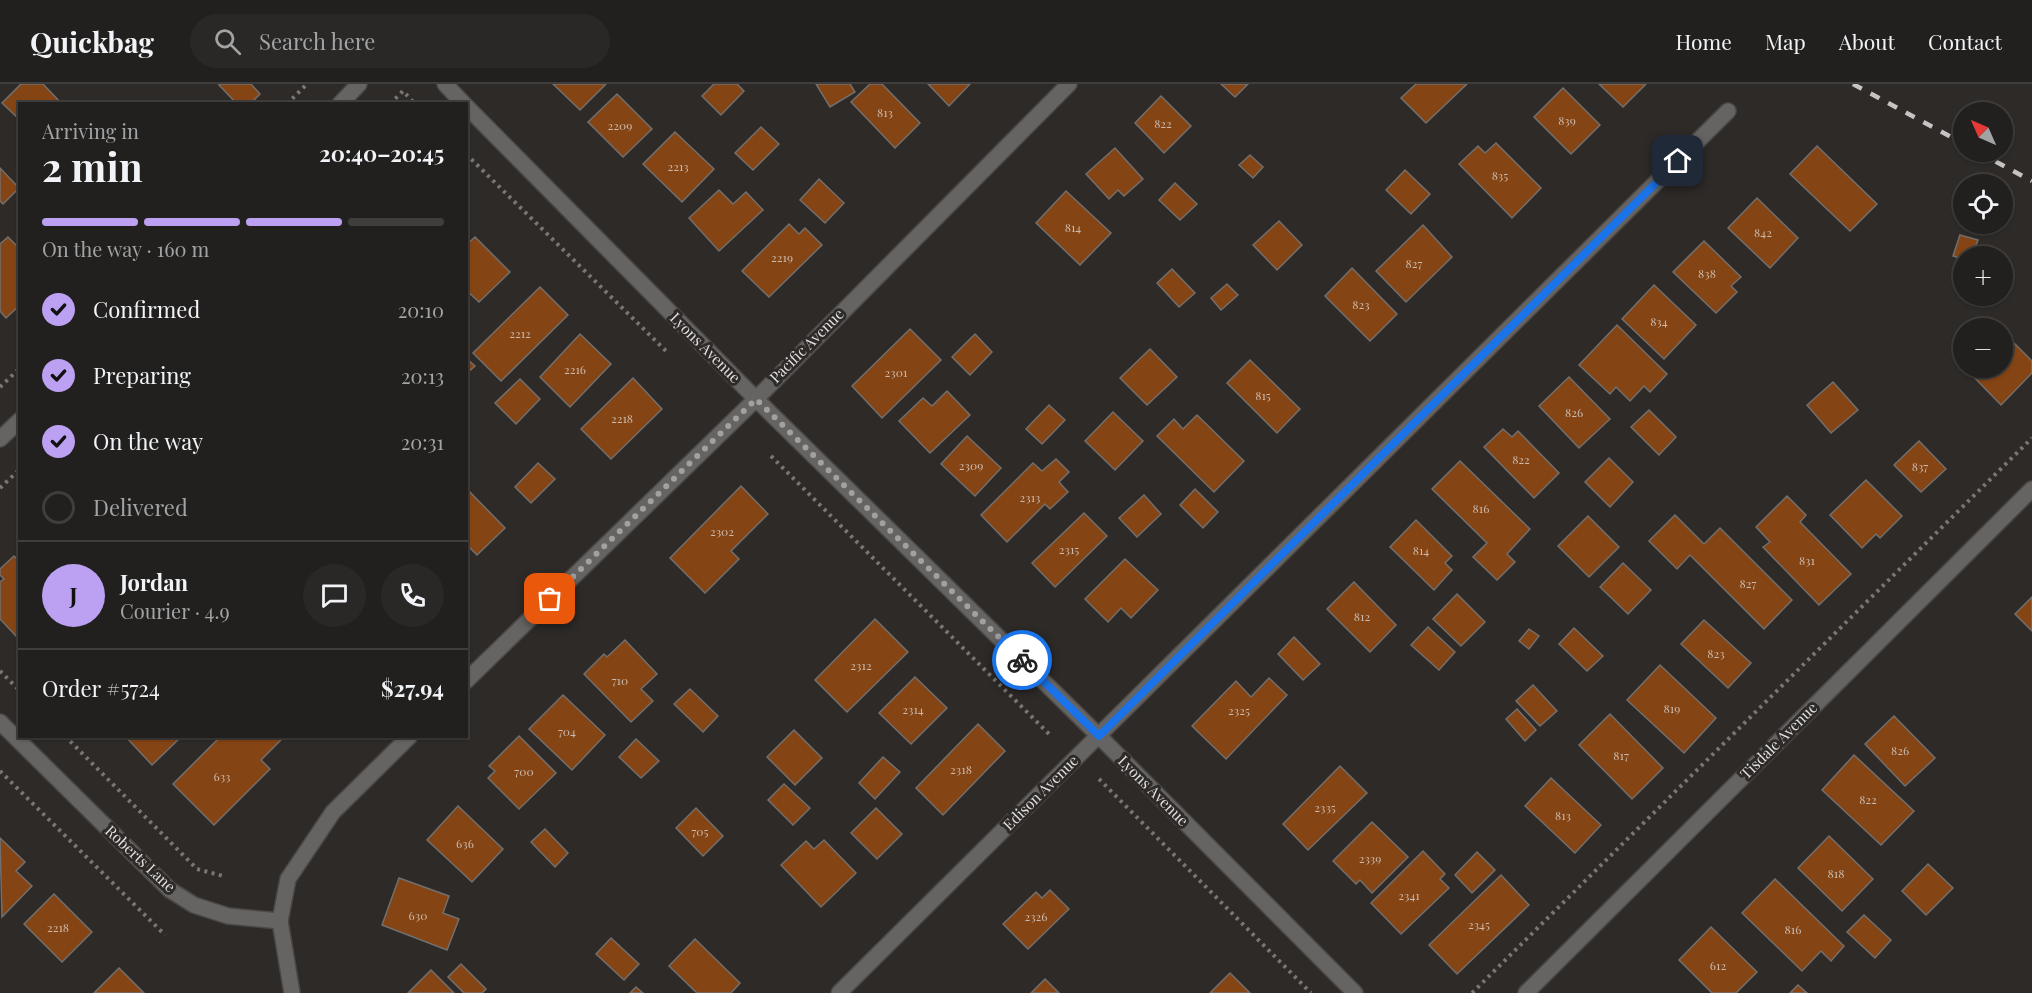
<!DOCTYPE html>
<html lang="en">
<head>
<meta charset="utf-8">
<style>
  :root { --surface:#22201e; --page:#2a2827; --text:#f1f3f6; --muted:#a2a3a4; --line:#3f3e3c; --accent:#bca0f2 }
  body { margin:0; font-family:"Playfair Display",serif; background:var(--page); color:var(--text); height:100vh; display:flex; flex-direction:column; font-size:22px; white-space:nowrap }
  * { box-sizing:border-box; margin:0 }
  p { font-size:20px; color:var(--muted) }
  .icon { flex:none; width:33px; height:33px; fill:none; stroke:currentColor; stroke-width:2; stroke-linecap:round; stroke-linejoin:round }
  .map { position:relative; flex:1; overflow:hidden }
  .panel { position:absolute; left:18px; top:18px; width:450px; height:636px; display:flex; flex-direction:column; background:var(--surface); border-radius:0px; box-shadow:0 2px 4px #0004,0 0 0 2px var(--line) }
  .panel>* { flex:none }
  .needle { width:39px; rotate:315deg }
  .buttons { position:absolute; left:1953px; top:18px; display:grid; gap:12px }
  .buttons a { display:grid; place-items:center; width:60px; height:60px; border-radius:50%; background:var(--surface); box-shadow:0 2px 4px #0004,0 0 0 2px var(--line); font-size:30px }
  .pin { position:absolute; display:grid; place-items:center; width:51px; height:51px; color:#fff; margin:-26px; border-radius:12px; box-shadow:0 3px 9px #0006 }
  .courier { position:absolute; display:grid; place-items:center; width:60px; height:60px; margin:-30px; border:4px solid #1a73e8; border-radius:50%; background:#fff; color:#222; box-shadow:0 2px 8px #0007 }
  .head em { font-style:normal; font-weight:700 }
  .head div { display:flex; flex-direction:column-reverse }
  .head { display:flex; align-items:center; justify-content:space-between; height:102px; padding:0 24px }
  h1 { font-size:39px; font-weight:700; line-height:45px }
  .bar { display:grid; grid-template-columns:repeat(4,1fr); gap:9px 6px; align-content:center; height:72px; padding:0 24px }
  .bar i { height:8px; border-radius:4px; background:var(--line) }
  .bar .current { background:var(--accent) }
  .bar p { grid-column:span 4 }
  .line { display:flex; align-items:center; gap:15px; padding:0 24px; border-top:2px solid var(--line) }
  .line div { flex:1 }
  .round { display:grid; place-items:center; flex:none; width:63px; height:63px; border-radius:32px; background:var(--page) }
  ol { padding:0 24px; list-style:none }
  li { display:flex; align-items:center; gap:18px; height:66px }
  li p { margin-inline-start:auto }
  li .icon { padding:6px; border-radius:50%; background:var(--accent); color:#111; stroke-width:4 }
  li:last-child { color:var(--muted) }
  li i { width:33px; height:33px; border:3px solid var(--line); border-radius:50% }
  header { display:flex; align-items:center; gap:36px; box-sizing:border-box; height:84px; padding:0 30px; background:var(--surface); border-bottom:2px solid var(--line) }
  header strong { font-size:28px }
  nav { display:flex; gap:33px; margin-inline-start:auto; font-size:21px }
  .search { width:420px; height:54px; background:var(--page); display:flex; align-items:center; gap:15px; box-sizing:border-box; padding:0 21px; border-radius:33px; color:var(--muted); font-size:22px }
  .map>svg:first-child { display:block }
  .building { fill:#844414; stroke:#736f6d; stroke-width:1.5 }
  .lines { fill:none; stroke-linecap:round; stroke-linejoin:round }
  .minor-casing { stroke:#4a4745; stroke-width:18 }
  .path { stroke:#797775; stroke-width:4; stroke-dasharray:3 4.5; stroke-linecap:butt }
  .minor { stroke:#666463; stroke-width:15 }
  .rail { stroke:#c6c3c2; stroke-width:4.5; stroke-dasharray:10 10; stroke-linecap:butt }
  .done { stroke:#a3a1a0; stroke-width:6; stroke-dasharray:0 10.8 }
  .route { stroke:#1a73e8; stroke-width:8 }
  .labels { text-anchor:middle; stroke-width:6; stroke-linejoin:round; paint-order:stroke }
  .number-label { font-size:12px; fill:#cbbaad }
  .street-label { font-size:15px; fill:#e3e1e0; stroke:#2d2a28 }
</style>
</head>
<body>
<header>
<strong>Quickbag</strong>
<div class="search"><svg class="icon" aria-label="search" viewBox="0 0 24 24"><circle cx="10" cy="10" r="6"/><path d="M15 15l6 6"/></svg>Search here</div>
<nav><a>Home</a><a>Map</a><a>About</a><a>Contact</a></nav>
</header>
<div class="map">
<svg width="2032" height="909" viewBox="0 0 2032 909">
  <rect width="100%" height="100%" fill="#2d2a28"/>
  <g class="building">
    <path d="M21,0h22l19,20h-42v16l-18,-17z"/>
    <path d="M221,0h30l9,10 -10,10h-13l-18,-19z"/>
    <path d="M553,0h53l-26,26z"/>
    <path d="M714,0h23l7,7 -23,24 -19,-19z"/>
    <path d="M816,0h34l5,8 -25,15z"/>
    <path d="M870,0h12l38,39 -25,25 -44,-46z"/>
    <path d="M928,0h42l-21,22z"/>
    <path d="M1221,0h27l-13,13z"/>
    <path d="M1416,0h51l-41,39 -25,-25z"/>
    <path d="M1599,0h47l-23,23z"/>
    <path d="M1563,4l37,37 -29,29 -37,-37z"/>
    <path d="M617,10l35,35 -29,28 -35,-35z"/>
    <path d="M1161,12l30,30 -27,27 -29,-30z"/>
    <path d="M761,43l18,17 -26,26 -18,-17z"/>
    <path d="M675,48l39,37 -32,33 -39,-38z"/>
    <path d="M1496,59l45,45 -29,30 -53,-54 19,-18 7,7z"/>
    <path d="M1817,62l60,58 -27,27 -60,-57z"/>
    <path d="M1115,64l28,31 -19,17 -6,-6 -9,9 -23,-25z"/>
    <path d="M1250,71l13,12 -10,11 -14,-13z"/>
    <path d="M0,84l19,20 -16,16 -3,-3z"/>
    <path d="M1405,86l25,24 -19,20 -25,-24z"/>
    <path d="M819,95l25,24 -19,20 -25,-23z"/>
    <path d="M1175,99l22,21 -17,16 -21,-20z"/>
    <path d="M719,106l14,14 13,-12 17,18 -44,41 -30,-33z"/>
    <path d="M1066,107l45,42 -31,32 -44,-42z"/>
    <path d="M1757,114l41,40 -28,30 -42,-40z"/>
    <path d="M1279,137l23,24 -25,25 -24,-25z"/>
    <path d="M789,140l10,10 6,-6 17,17 -53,52 -27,-26z"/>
    <path d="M1423,141l29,32 -46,45 -30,-31z"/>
    <path d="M1960,151l18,5 -6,16h-8v3l-11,-3z"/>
    <path d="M8,153l12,12v56l-14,13 -6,-7v-67z"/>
    <path d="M475,153l35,35 -31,30 -13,-12v-45z"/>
    <path d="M1704,157l37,36 -10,9 6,6 -21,21 -43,-41z"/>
    <path d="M1352,184l45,46 -27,27 -45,-45z"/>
    <path d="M1172,185l23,24 -16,14 -22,-24z"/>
    <path d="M1227,200l11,11 -17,15 -10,-12z"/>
    <path d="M1654,201l42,40 -32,34 -42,-40z"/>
    <path d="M540,203l28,28 -67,66 -28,-28z"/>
    <path d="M1617,241l50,49 -17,18 -6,-6 -14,15 -14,-14 -6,7 -31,-29z"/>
    <path d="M910,245l31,31 -59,58 -30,-32z"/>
    <path d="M580,250l31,30 -41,43 -30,-30z"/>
    <path d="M975,250l17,18 -22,23 -18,-18z"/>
    <path d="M2005,250l27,27v12l-31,32 -33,-34 4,-3h30v-31z"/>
    <path d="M1150,265l27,28 -30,28 -27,-27z"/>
    <path d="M466,274l9,8 -9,8z"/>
    <path d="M1250,276l50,49 -23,24 -50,-50z"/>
    <path d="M1569,293l41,42 -31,29 -40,-42z"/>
    <path d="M633,294l29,31 -51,50 -30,-30z"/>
    <path d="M520,295l20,20 -24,25 -21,-21z"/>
    <path d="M1833,298l25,28 -27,23 -24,-28z"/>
    <path d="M947,307l23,24 -40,38 -31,-32 24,-23 9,8z"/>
    <path d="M1049,321l16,15 -23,24 -16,-15z"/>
    <path d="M1649,326l27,27 -17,18 -28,-28z"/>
    <path d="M1113,328l30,29 -28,29 -30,-29z"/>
    <path d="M1197,331l47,46 -30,31 -57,-56 17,-17 9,10z"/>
    <path d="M1503,345l9,8 6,-6 41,42 -25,25 -50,-51z"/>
    <path d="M967,352l34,32 -26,28 -34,-32z"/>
    <path d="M1919,357l27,28 -25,23 -27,-27z"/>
    <path d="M1609,374l24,24 -23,25 -25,-25z"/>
    <path d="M1056,375l13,13 -10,10 9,10 -18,17 -5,-5 -38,38 -26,-27 52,-52 9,8z"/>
    <path d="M1460,377l70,68 -23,25 8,8 -18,18 -24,-23 14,-14 -55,-54z"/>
    <path d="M538,379l17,16 -24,24 -16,-16z"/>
    <path d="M1866,396l36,36 -22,22 -4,-4 -14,14 -32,-33z"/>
    <path d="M741,402l27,28 -37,37 8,8 -34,34 -35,-35z"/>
    <path d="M466,404l39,40 -28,27 -11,-11z"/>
    <path d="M1195,405l23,23 -15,16 -23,-23z"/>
    <path d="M1144,411l17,19 -24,23 -18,-19z"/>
    <path d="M1787,412l19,19 -6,7 51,52 -32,31 -56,-58 7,-5 -14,-15z"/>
    <path d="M1084,429l23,23 -52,51 -23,-24z"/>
    <path d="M1675,431l29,29 16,-16 72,72 -28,29 -74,-74 -13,14 -28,-28z"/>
    <path d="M1588,432l31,31 -30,30 -31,-31z"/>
    <path d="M1416,436l36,36 -7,7 7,7 -18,20 -44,-43z"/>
    <path d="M14,472l6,6v73l-3,2 -17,-18v-37l4,-3 -4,-4v-6z"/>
    <path d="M1125,475l33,31 -27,28 -10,-10 -13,14 -23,-23z"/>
    <path d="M1623,479l28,27 -23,24 -28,-27z"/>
    <path d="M1354,498l42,43 -26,27 -43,-43z"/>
    <path d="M1457,510l28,28 -24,24 -28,-27z"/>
    <path d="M2032,513v34l-17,-17z"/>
    <path d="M875,535l33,33 -61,60 -32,-32z"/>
    <path d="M1704,536l47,43 -23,25 -47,-44z"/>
    <path d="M1428,543l27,25 -16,18 -28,-25z"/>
    <path d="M1574,544l29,28 -16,15 -28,-27z"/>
    <path d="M1529,545l10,7 -10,13 -10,-8z"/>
    <path d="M1294,553l26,27 -17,16 -25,-26z"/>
    <path d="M625,556l32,34 -16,15 12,12 -22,21 -47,-48 20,-20 3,3z"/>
    <path d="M1660,581l56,53 -32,35 -57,-53z"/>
    <path d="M915,593l32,31 -36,36 -32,-31z"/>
    <path d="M1269,594l18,17 -61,64 -34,-33 44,-45 15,16z"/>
    <path d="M1533,601l24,26 -17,15 -24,-25z"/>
    <path d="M690,605l28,27 -15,16 -29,-28z"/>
    <path d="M563,611l42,40 -33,35 -43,-41z"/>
    <path d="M1517,625l19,21 -11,11 -19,-22z"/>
    <path d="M1610,630l53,54 -31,31 -53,-54z"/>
    <path d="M1894,632l41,42 -30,28 -40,-42z"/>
    <path d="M978,640l27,27 -62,64 -27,-27z"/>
    <path d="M794,646l28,28 -27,27 -28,-28z"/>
    <path d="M125,652h57l-30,29z"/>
    <path d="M221,652h59l2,3 -21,21 9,9 -56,56 -41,-41z"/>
    <path d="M519,652l37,37 -37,36 -31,-31 7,-7 -6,-5z"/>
    <path d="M636,655l23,22 -18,17 -22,-21z"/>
    <path d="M1854,671l60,56 -33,34 -59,-55z"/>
    <path d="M883,673l17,15 -25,27 -16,-16z"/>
    <path d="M1340,682l27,27 -59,57 -25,-26z"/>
    <path d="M1551,694l50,47 -26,28 -50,-47z"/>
    <path d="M784,700l26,24 -17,17 -25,-25z"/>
    <path d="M458,722l45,43 -31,33 -45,-42z"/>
    <path d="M696,724l27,28 -20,20 -27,-28z"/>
    <path d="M876,724l26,26 -25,25 -26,-26z"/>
    <path d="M1372,738l36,35 -36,36 -12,-13 -4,4 -23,-23z"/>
    <path d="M545,745l23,24 -13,14 -24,-25z"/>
    <path d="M1829,752l44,43 -31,32 -44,-43z"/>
    <path d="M0,754l25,24 -9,9 16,15 -30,31z"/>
    <path d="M824,756l32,33 -35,34 -40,-42 25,-24 8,8z"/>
    <path d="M1423,767l22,23 -5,5 9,9 -48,46 -30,-31z"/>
    <path d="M1477,768l18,18 -23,23 -17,-18z"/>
    <path d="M1928,780l25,24 -27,27 -24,-24z"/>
    <path d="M1501,791l28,30 -72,69 -28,-29z"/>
    <path d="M399,794l50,18 -6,17 16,6 -12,31 -65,-25z"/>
    <path d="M1775,795l69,67 -13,15 -10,-10 -19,20 -60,-58z"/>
    <path d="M1050,806l19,19 -41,40 -25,-25 33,-32 6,6z"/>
    <path d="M54,810l38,38 -30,30 -38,-38z"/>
    <path d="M1864,831l27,25 -16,18 -28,-26z"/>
    <path d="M1711,843l46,45 -21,21h-24l-33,-33z"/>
    <path d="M611,854l28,26 -15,16 -28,-26z"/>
    <path d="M695,855l45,44 -9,10h-34l-28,-27z"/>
    <path d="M461,880l25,25 -4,4h-18l-16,-16z"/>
    <path d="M119,884l25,25h-50z"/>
    <path d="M431,886l23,23h-46z"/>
    <path d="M1230,889l20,20h-40z"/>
    <path d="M1045,895l14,14h-28z"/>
    <path d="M1798,901l9,8h-17z"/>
    <path d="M636,903l7,6h-13z"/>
  </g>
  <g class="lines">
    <g class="minor-casing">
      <g id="minor">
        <path d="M445,0l19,20"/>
        <path d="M340,20l19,-20"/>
        <path d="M466,22l290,293 343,337 256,257"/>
        <path d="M0,355l20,-19"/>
        <path d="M466,597l290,-282 313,-315"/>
        <path d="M0,638l170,168 24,15 34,11 52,5"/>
        <path d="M292,909l-12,-72 8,-42 45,-67 77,-76"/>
        <path d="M839,909l889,-882"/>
        <path d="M1526,909l506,-504"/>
      </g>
    </g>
    <g class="path">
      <path d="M287,20l20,-20"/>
      <path d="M390,20l13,-13 12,13"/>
      <path d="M466,70l201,198"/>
      <path d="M0,303l20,-19"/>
      <path d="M771,372l278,278"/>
      <path d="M0,404l20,-19"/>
      <path d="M0,587l20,20"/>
      <path d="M65,652l132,133 26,7"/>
      <path d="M0,687l165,164"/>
      <path d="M1099,695l212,214"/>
      <path d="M1472,909l560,-555"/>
    </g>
    <use href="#minor" class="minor"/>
    <g class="rail">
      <path d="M1853,0l111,60"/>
      <path d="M1978,68l54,29"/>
    </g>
  </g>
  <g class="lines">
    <path class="done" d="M550,515l206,-200 266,261"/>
    <path class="route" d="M1022,576l77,76 579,-575"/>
  </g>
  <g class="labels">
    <g class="number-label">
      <text x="885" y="33">813</text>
      <text x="1567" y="41">839</text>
      <text x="1163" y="44">822</text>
      <text x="620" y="46">2209</text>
      <text x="678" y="87">2213</text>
      <text x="1500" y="96">835</text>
      <text x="1073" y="148">814</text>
      <text x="1763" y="153">842</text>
      <text x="782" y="178">2219</text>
      <text x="1414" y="184">827</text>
      <text x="1707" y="194">838</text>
      <text x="1361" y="225">823</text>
      <text x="1659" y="242">834</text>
      <text x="520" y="254">2212</text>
      <text x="575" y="290">2216</text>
      <text x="896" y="293">2301</text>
      <text x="1263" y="316">815</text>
      <text x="1574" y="333">826</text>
      <text x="622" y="339">2218</text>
      <text x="1521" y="380">822</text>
      <text x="971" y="386">2309</text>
      <text x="1920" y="387">837</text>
      <text x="1030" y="418">2313</text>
      <text x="1481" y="429">816</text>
      <text x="722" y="452">2302</text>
      <text x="1069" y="470">2315</text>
      <text x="1421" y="471">814</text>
      <text x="1807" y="481">831</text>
      <text x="1748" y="504">827</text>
      <text x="1362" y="537">812</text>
      <text x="1716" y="574">823</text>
      <text x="861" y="586">2312</text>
      <text x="620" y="601">710</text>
      <text x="1672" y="629">819</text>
      <text x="913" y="630">2314</text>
      <text x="1239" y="631">2325</text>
      <text x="567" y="652">704</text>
      <text x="1900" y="671">826</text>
      <text x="1621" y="676">817</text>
      <text x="961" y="690">2318</text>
      <text x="524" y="692">700</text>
      <text x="222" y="697">633</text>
      <text x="1868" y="720">822</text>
      <text x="1325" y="728">2335</text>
      <text x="1563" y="736">813</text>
      <text x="700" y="752">705</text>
      <text x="465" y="764">636</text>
      <text x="1370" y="779">2339</text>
      <text x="1836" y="794">818</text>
      <text x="1409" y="816">2341</text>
      <text x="418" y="836">630</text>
      <text x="1036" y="837">2326</text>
      <text x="1479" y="845">2345</text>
      <text x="58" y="848">2218</text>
      <text x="1793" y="850">816</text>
      <text x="1718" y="886">612</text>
    </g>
    <g class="street-label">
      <text transform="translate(807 262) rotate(-45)" y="5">Pacific Avenue</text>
      <text transform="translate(705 264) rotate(45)" y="5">Lyons Avenue</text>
      <text transform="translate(1779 657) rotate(-45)" y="5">Tisdale Avenue</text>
      <text transform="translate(1153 707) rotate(45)" y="5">Lyons Avenue</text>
      <text transform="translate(1041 709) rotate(-45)" y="5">Edison Avenue</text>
      <text transform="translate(140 775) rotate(43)" y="5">Roberts Lane</text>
    </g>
  </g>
</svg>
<div class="buttons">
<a><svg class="needle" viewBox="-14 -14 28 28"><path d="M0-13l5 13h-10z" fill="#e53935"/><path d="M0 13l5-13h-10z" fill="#a2a3a4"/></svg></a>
<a><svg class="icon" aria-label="locate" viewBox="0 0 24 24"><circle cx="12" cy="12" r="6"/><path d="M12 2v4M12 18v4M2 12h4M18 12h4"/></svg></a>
<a>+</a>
<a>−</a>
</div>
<div class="pin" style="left:550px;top:515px;background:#ea580c"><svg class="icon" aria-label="bag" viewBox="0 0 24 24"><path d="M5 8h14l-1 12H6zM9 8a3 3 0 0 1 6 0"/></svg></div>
<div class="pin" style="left:1678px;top:77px;background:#1f2937"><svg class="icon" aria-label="home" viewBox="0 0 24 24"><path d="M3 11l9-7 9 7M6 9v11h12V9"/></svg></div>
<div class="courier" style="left:1022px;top:576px"><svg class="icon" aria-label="bike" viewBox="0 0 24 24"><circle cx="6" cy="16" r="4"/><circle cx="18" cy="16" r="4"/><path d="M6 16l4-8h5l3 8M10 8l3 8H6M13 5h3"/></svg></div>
<section class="panel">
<div class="head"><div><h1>2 min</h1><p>Arriving in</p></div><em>20:40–20:45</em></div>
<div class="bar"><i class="current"></i><i class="current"></i><i class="current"></i><i></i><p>On the way · 160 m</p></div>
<ol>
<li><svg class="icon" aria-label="check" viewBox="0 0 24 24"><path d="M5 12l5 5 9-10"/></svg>Confirmed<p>20:10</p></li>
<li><svg class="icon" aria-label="check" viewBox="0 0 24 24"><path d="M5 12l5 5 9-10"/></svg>Preparing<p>20:13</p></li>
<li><svg class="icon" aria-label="check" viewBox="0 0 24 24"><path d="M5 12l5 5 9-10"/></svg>On the way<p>20:31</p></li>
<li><i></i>Delivered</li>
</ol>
<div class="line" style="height:108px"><b class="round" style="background:var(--accent);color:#111">J</b><div><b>Jordan</b><p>Courier · 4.9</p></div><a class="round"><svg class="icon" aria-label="chat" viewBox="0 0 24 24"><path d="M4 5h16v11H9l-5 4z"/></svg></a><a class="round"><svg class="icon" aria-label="phone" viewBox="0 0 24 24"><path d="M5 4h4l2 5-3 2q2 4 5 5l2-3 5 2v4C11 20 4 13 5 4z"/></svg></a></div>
<div class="line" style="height:78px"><div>Order #5724</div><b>$27.94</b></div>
</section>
</div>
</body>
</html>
